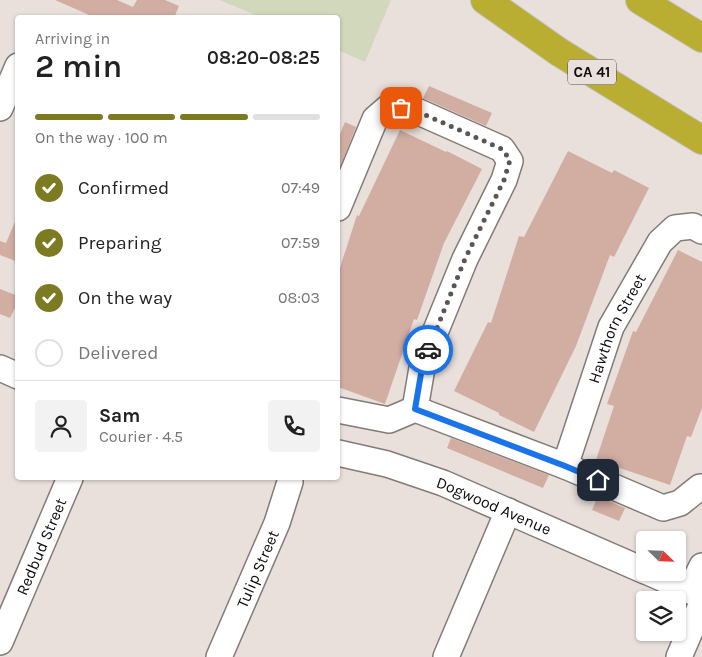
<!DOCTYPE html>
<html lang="en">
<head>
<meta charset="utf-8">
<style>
  :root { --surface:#fff; --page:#f2f2f2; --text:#222; --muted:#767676; --line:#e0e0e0; --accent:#7d7b22 }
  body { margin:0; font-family:Karla,sans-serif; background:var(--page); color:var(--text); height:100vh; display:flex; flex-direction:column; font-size:19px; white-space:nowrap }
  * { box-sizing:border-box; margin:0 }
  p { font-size:16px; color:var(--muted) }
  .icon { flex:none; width:28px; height:28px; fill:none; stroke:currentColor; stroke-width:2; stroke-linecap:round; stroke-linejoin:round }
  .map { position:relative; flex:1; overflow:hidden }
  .drawer { position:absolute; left:15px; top:15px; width:325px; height:465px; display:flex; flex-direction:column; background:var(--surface); border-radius:5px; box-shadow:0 1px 4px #0004 }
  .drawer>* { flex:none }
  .needle { width:32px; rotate:113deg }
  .buttons { position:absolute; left:636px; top:531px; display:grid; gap:10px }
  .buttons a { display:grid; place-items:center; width:50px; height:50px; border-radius:5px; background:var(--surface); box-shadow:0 1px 4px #0004; font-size:25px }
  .pin { position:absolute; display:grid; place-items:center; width:42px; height:42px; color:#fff; margin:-21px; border-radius:10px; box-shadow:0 2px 8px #0006 }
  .courier { position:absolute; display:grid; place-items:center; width:50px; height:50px; margin:-25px; border:4px solid #1a73e8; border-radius:50%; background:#fff; color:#222; box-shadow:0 1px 6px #0007 }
  .summary em { font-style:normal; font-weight:600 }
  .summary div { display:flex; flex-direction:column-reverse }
  .summary { display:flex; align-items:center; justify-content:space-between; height:85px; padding:0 20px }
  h1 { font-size:32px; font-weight:600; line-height:38px }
  .bar { display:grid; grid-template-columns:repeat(4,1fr); gap:8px 5px; align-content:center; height:60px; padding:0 20px }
  .bar i { height:6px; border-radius:4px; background:var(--line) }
  .bar .selected { background:var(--accent) }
  .bar p { grid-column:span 4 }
  .line { display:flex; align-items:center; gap:12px; padding:0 20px; border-top:1px solid var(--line) }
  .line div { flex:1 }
  .round { display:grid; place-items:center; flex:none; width:52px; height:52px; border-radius:5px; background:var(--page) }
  ol { padding:0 20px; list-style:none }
  li { display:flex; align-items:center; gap:15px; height:55px }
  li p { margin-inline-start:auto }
  li .icon { padding:5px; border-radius:50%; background:var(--accent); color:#fff; stroke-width:4 }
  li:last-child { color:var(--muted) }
  li i { width:28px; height:28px; border:2px solid var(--line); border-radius:50% }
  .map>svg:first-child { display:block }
  .green { fill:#d1d8bc }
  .building { fill:#d2ada2 }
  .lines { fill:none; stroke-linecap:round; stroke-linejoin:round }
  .minor-casing { stroke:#837b77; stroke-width:28 }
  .highway-casing { stroke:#c0c0bf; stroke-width:30 }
  .minor { stroke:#fff; stroke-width:25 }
  .highway { stroke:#b9ae31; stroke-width:28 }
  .done { stroke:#5b5653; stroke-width:5; stroke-dasharray:0 9 }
  .route { stroke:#1a73e8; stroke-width:6 }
  .labels { text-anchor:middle; stroke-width:4; stroke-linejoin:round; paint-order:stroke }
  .shield { fill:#e9e0db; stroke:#504b49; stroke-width:1 }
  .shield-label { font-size:15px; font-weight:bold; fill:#0e0b0a }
  .street-label { font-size:16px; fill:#0e0b0a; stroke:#e9e0db }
</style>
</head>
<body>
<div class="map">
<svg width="702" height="657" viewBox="0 0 702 657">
  <rect width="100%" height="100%" fill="#e9e0db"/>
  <path class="green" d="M219,0h172l-26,62 -27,-12v-32l-77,-1z"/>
  <g class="building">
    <path d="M55,0h62l16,7 4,-7h28l14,6 -5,12h-78z"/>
    <path d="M429,86l63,27 -6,13 -63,-28z"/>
    <path d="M345,122l11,5 -18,45v-33z"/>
    <path d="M400,130l46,22 1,-1 35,18 -38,74 -27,77 -3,-1 -29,85 -47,-17v-113l19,-59 2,1z"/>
    <path d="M568,151l44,22 2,-3 35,18 -35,69 -4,-2 -34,91 -42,86 -35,-17v-2l-45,-22 34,-69 3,1 28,-87 5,1z"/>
    <path d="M17,217h1v45l-18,-7v-14l6,2z"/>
    <path d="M678,250l24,12v146l-11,29 -4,-1 -17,49 -74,-25 18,-54 -7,-2 26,-73 3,1z"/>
    <path d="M0,289l18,7v6l-8,16 -10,-4z"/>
    <path d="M451,438l98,37 -6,13 -96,-40z"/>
    <path d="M598,496l27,12 -6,13 -27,-11z"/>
  </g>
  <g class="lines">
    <g class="minor-casing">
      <g id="minor">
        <path d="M0,108l18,-42"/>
        <path d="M338,208l37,-89 14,-12 23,2 90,40 8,12 -6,19 -39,79 -42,103 -8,47"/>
        <path d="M0,368l18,8"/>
        <path id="s1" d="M338,410l51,10 26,-11 150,57 46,-139 49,-85 15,-14 18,-2 9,5"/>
        <path id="s2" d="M338,453l49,11 56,19 202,88"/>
        <path d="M565,466l98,42 17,-5 20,-16"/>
        <path d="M648,572l54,24"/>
        <path d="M690,591l12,-25"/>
        <path id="s3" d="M0,642l70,-164"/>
        <path id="s4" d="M219,657l58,-134 13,-41v-4"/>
        <path d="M446,657l62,-146"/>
        <path d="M679,657l23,-54"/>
      </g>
    </g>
    <g class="highway-casing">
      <g id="highway">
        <path d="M485,0l74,52 143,88"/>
        <path d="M640,0l62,38"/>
      </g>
    </g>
    <use href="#minor" class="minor"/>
    <use href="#highway" class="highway"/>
  </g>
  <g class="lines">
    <path class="done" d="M401,108l11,1 90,40 8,11 -6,20 -39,79 -37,91"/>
    <path class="route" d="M428,350l-5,12 -8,47 150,57 33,14"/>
  </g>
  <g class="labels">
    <rect class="shield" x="568" y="59.5" width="48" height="25" rx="4"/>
    <g class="shield-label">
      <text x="592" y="77">CA 41</text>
    </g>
    <g class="street-label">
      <text dy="6" stroke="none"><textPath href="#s1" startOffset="388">Hawthorn Street</textPath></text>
      <text dy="6" stroke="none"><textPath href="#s2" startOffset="165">Dogwood Avenue</textPath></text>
      <text dy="6" stroke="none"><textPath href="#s3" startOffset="104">Redbud Street</textPath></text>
      <text dy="6" stroke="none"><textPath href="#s4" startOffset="96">Tulip Street</textPath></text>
    </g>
  </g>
</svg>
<div class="buttons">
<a><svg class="needle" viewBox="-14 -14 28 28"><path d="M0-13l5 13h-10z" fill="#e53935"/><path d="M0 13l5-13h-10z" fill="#767676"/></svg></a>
<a><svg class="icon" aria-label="layers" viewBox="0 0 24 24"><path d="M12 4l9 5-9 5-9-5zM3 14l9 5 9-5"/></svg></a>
</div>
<div class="pin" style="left:401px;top:108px;background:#ea580c"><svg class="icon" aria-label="bag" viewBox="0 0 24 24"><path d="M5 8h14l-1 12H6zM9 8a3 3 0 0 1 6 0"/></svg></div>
<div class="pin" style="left:598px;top:480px;background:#1f2937"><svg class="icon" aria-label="home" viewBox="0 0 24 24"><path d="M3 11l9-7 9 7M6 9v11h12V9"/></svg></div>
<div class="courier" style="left:428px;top:350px"><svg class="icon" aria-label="car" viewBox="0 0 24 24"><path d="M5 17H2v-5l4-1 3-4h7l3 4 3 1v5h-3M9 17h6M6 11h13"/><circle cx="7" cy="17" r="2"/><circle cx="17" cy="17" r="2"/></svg></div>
<section class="drawer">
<div class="summary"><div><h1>2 min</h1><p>Arriving in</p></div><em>08:20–08:25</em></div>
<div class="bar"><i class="selected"></i><i class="selected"></i><i class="selected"></i><i></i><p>On the way · 100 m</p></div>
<ol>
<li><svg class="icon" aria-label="check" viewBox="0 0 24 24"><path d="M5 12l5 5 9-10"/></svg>Confirmed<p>07:49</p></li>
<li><svg class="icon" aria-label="check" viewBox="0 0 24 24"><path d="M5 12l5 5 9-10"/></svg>Preparing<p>07:59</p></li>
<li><svg class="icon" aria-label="check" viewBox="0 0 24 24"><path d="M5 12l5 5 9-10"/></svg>On the way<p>08:03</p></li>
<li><i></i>Delivered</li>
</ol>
<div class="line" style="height:90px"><a class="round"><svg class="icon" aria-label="person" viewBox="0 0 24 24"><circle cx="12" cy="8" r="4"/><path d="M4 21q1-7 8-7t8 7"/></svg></a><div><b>Sam</b><p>Courier · 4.5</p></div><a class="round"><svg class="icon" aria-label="phone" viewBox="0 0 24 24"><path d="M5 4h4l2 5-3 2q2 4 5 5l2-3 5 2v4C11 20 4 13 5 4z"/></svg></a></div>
</section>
</div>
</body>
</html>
